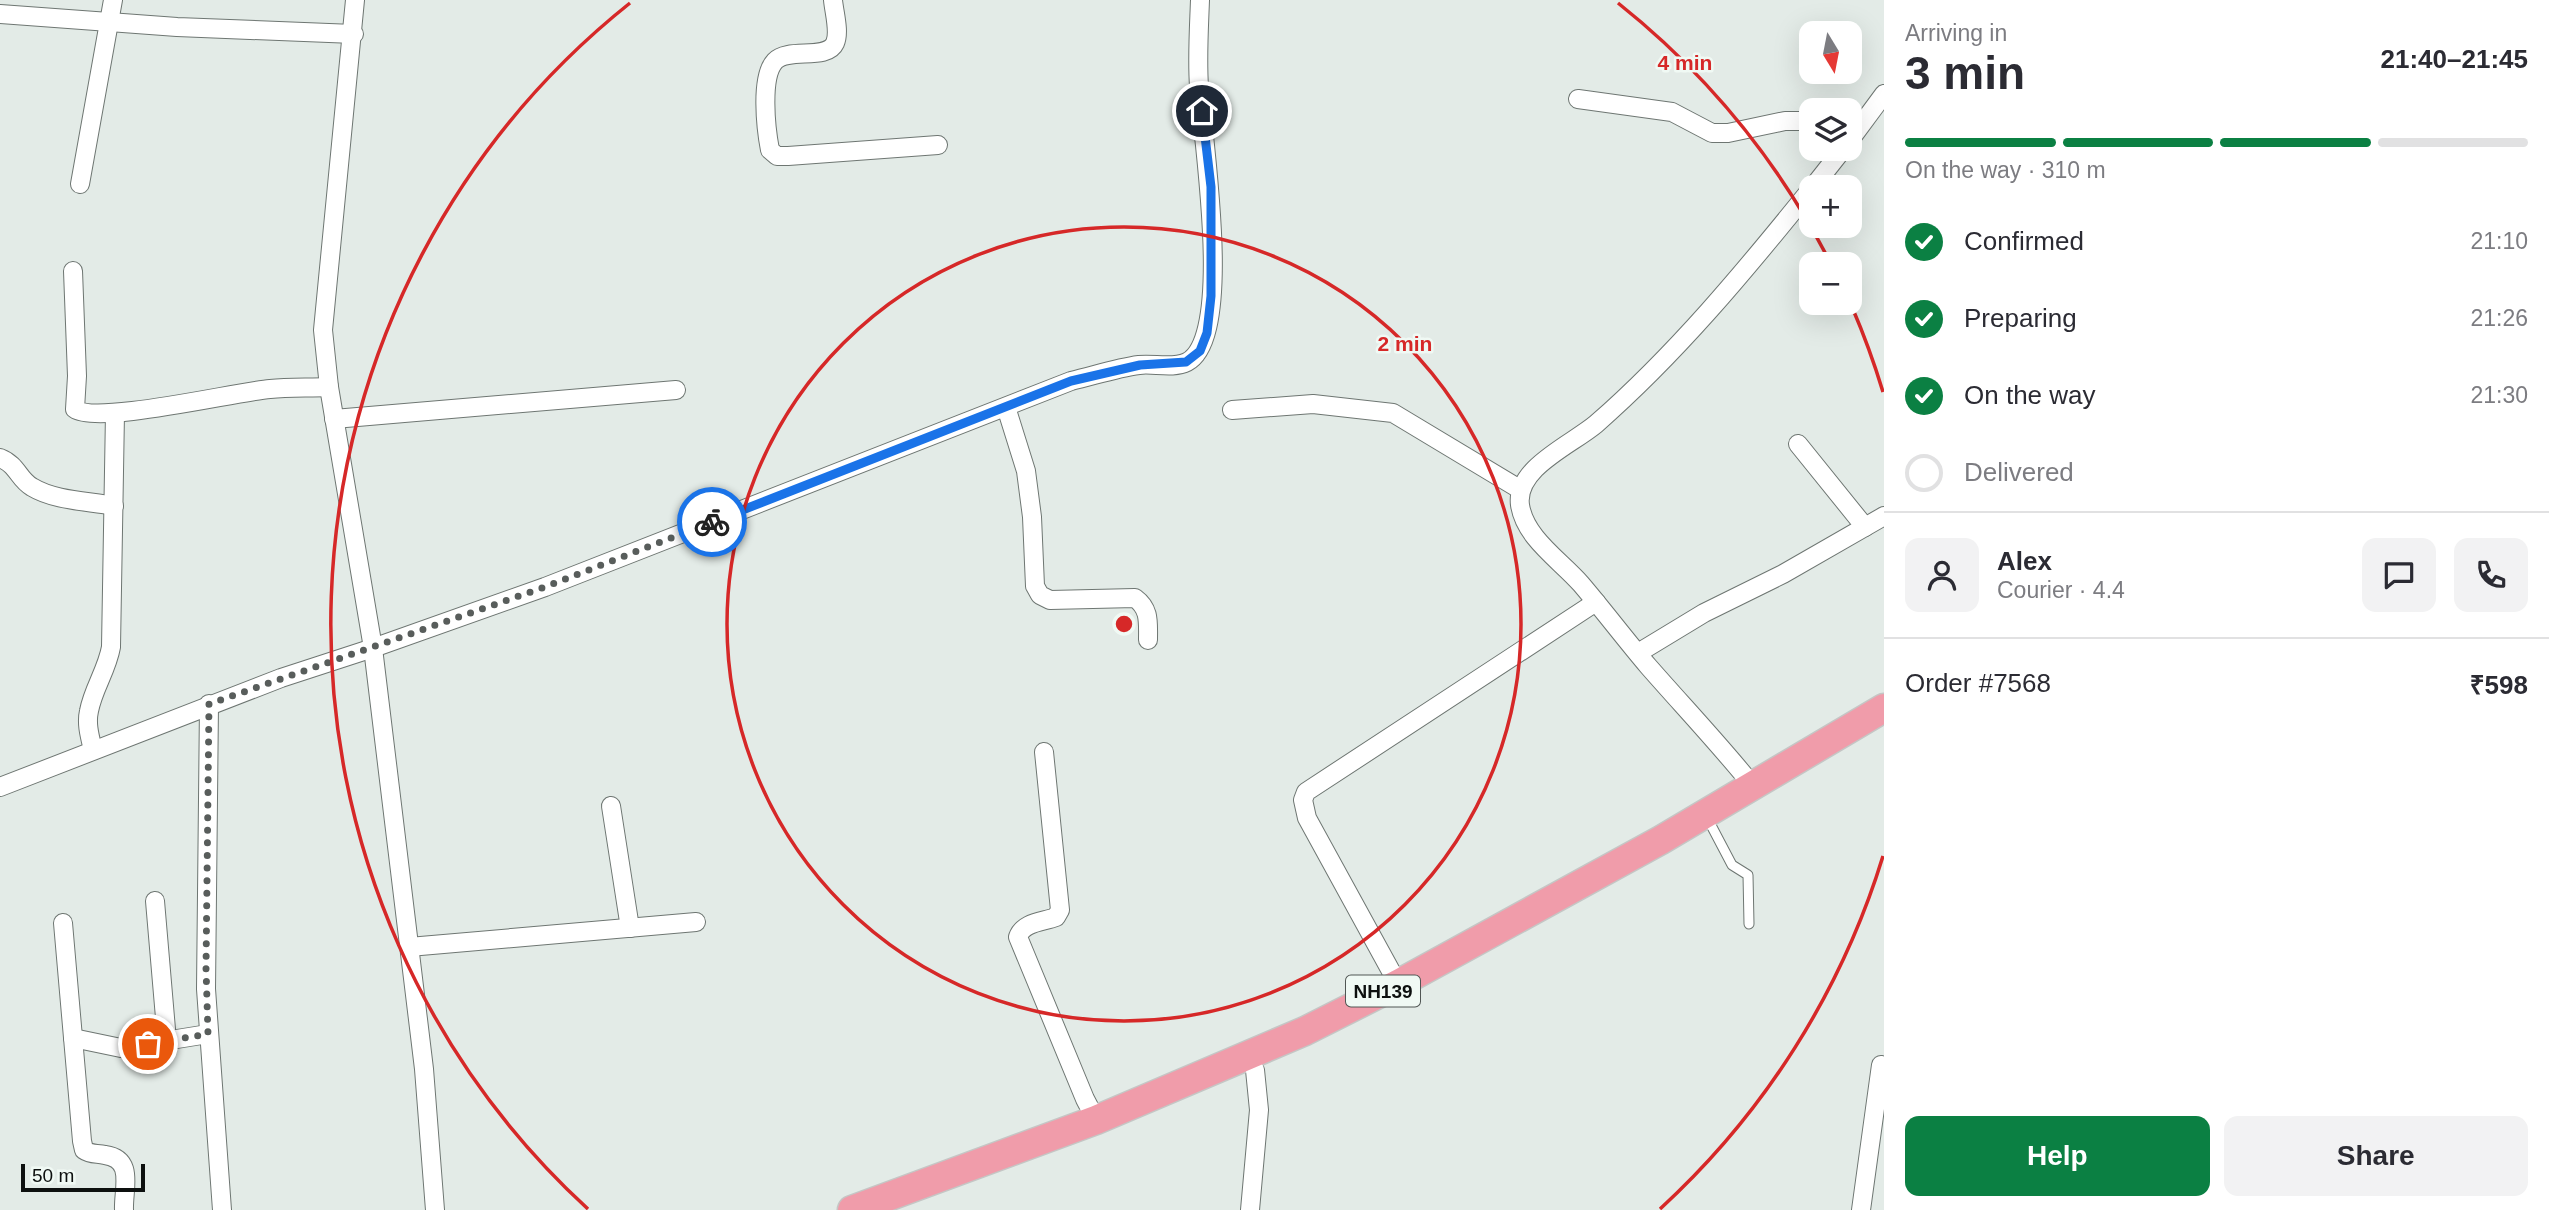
<!DOCTYPE html>
<html lang="en">
<head>
<meta charset="utf-8">
<style>
  :root { --surface:#fff; --page:#f2f2f3; --text:#2b2b33; --muted:#7c7c81; --line:#e1e1e2; --accent:#0b8043 }
  body { margin:0; font-family:Helvetica,sans-serif; background:var(--page); color:var(--text); height:100vh; display:flex; flex-direction:column; font-size:26px; white-space:nowrap }
  * { box-sizing:border-box; margin:0 }
  p { font-size:23px; color:var(--muted) }
  .icon { flex:none; width:38px; height:38px; fill:none; stroke:currentColor; stroke-width:2; stroke-linecap:round; stroke-linejoin:round }
  .map { position:relative; flex:1; overflow:hidden }
  .details { display:flex; flex-direction:column; background:var(--surface); width:665px }
  .details>* { flex:none }
  .needle { width:46px; rotate:170deg }
  .fabs { position:absolute; left:1799px; top:21px; display:grid; gap:14px }
  .fabs a { display:grid; place-items:center; width:63px; height:63px; border-radius:14px; background:var(--surface); box-shadow:0 7px 28px #0002; font-size:35px }
  .scale { position:absolute; left:21px; bottom:18px; width:124px; box-sizing:border-box; padding-left:7px; border:4px solid #0d100f; border-top:0; font-size:19px; line-height:24px; white-space:nowrap; color:#0d100f; -webkit-text-stroke:5px #f0f9f4; paint-order:stroke }
  .pin { position:absolute; display:grid; place-items:center; width:60px; height:60px; color:#fff; margin:-30px; border:4px solid #fff; border-radius:50%; box-shadow:0 2px 7px #0007 }
  .courier { position:absolute; display:grid; place-items:center; width:70px; height:70px; margin:-35px; border:5px solid #1a73e8; border-radius:50%; background:#fff; color:#222; box-shadow:0 2px 9px #0007 }
  .headline em { font-style:normal; font-weight:700 }
  .headline div { display:flex; flex-direction:column-reverse }
  .headline { display:flex; align-items:center; justify-content:space-between; height:119px; padding:0 21px }
  h1 { font-size:46px; font-weight:700; line-height:52px }
  .bar { display:grid; grid-template-columns:repeat(4,1fr); gap:10px 7px; align-content:center; height:84px; padding:0 21px }
  .bar i { height:9px; border-radius:5px; background:var(--line) }
  .bar .selected { background:var(--accent) }
  .bar p { grid-column:span 4 }
  .line { display:flex; align-items:center; gap:18px; padding:0 21px; border-top:2px solid var(--line) }
  .line div { flex:1 }
  .round { display:grid; place-items:center; flex:none; width:74px; height:74px; border-radius:14px; background:var(--page) }
  ol { padding:0 21px; list-style:none }
  li { display:flex; align-items:center; gap:21px; height:77px }
  li p { margin-inline-start:auto }
  li .icon { padding:7px; border-radius:50%; background:var(--accent); color:#fff; stroke-width:4 }
  li:last-child { color:var(--muted) }
  li i { width:38px; height:38px; border:4px solid var(--line); border-radius:50% }
  .cta { display:flex; gap:14px; margin-top:auto; padding:14px 21px }
  .cta a { flex:1; height:80px; border-radius:14px; background:var(--accent); color:#fff; font-size:28px; font-weight:700; line-height:80px; text-align:center }
  .cta a+a { background:var(--page); color:var(--text) }
  main { display:flex; flex:1; min-height:0 }
  .map>svg:first-child { display:block }
  .lines { fill:none; stroke-linecap:round; stroke-linejoin:round }
  .service-casing { stroke:#6e7672; stroke-width:11 }
  .minor-casing { stroke:#6e7672; stroke-width:20 }
  .trunk-casing { stroke:#c5c6c5; stroke-width:31 }
  .service { stroke:#fff; stroke-width:9 }
  .minor { stroke:#fff; stroke-width:18 }
  .trunk { stroke:#f09caa; stroke-width:28 }
  .done { stroke:#585d5b; stroke-width:7; stroke-dasharray:0 12.6 }
  .route { stroke:#1a73e8; stroke-width:9 }
  .ring { fill:none; stroke:#d62828; stroke-width:3.5 }
  .labels { text-anchor:middle; stroke-width:5; stroke-linejoin:round; paint-order:stroke }
  .shield { fill:#f0f9f4; stroke:#515654; stroke-width:2 }
  .shield-label { font-size:19px; font-weight:bold; fill:#0d100f }
  .centre { fill:#d62828; stroke:#f0f9f4; stroke-width:3.5 }
  .ring-label { font-size:21px; text-anchor:middle; font-weight:bold; fill:#d62828; stroke:#f0f9f4; stroke-width:5; stroke-linejoin:round; paint-order:stroke }
</style>
</head>
<body>
<main>
<div class="map">
<svg width="1884" height="1210" viewBox="0 0 1884 1210">
  <rect width="100%" height="100%" fill="#e3ebe7"/>
  <g class="lines">
    <g class="service-casing">
      <path id="service" d="M1712,827l20,38 16,10 1,49"/>
    </g>
    <g class="minor-casing">
      <g id="minor">
        <path d="M355,0l-32,330 6,57 44,261 51,421 11,141"/>
        <path d="M833,0c1,12 7,32 2,43 -8,18 -47,4 -60,18 -15,16 -9,68 -5,89l7,6h11l150,-11"/>
        <path d="M0,14l177,13 177,7"/>
        <path d="M1578,99l94,13 40,21h16l57,-12h26"/>
        <path d="M1850,140l34,-46"/>
        <path d="M80,184l33,-184"/>
        <path d="M1813,187l30,-38"/>
        <path d="M73,271l4,105 -2,33c22,16 160,-17 195,-20 19,-2 39,-1 59,-2"/>
        <path d="M1006,407l20,64 6,46 3,69 5,9 10,5 85,-2c15,11 13,24 13,42"/>
        <path d="M1232,410l81,-6 80,9 128,77"/>
        <path d="M334,419l342,-29"/>
        <path d="M1798,444l67,83"/>
        <path d="M0,458c18,7 18,21 32,29 23,14 57,14 82,19"/>
        <path d="M1638,653l66,-40 79,-39 101,-58"/>
        <path d="M209,704l-3,285 16,221"/>
        <path d="M93,750c-3,-13 -7,-26 -4,-39 4,-22 18,-41 22,-64l4,-234"/>
        <path d="M1044,752l16,158 -4,7c-13,5 -33,5 -38,20l67,162 11,21"/>
        <path d="M1753,786c-33,-41 -70,-80 -105,-120 -23,-27 -44,-55 -67,-82 -21,-24 -56,-46 -61,-79 -5,-37 51,-60 76,-81 80,-70 148,-152 215,-235"/>
        <path d="M0,787l281,-109 92,-30 172,-61 526,-206c22,-5 45,-13 68,-16 14,-2 34,4 48,-3 48,-25 15,-227 12,-276 -2,-29 0,-58 1,-86"/>
        <path d="M611,806l19,122"/>
        <path d="M155,901l12,140"/>
        <path d="M63,923l19,218 2,9c7,5 13,3 21,5 30,4 18,34 19,55"/>
        <path d="M409,947l287,-25"/>
        <path d="M1398,984l-91,-166 -4,-18 3,-8 290,-190"/>
        <path d="M73,1038l48,10 87,-14"/>
        <path d="M1250,1210l9,-100 -4,-40"/>
        <path d="M1861,1210l20,-145"/>
      </g>
    </g>
    <g class="trunk-casing">
      <path id="trunk" d="M852,1210l244,-90 209,-89 93,-47 263,-144 223,-132"/>
    </g>
    <use href="#service" class="service"/>
    <use href="#minor" class="minor"/>
    <use href="#trunk" class="trunk"/>
  </g>
  <g class="lines">
    <path class="done" d="M148,1044l60,-10 -2,-66 3,-264 336,-117 167,-65"/>
    <path class="route" d="M712,522l359,-141 69,-16 46,-3 14,-11 7,-18 4,-37v-109l-9,-76"/>
  </g>
  <g class="ring">
    <circle cx="1124" cy="624" r="397"/>
    <path d="M1883 856A794 794 0 0 1 1660 1209M588 1209A794 794 0 0 1 630 3M1618 3A794 794 0 0 1 1831 264M1852 307A794 794 0 0 1 1883 392"/>
  </g>
  <g class="labels">
    <rect class="shield" x="1346" y="975.5" width="74" height="31" rx="5"/>
    <g class="shield-label">
      <text x="1383" y="998">NH139</text>
    </g>
  </g>
  <circle cx="1124" cy="624" r="10" class="centre"/>
  <g class="ring-label">
    <text x="1685" y="70">4 min</text>
    <text x="1405" y="351">2 min</text>
  </g>
</svg>
<div class="fabs">
<a><svg class="needle" viewBox="-14 -14 28 28"><path d="M0-13l5 13h-10z" fill="#e53935"/><path d="M0 13l5-13h-10z" fill="#7c7c81"/></svg></a>
<a><svg class="icon" aria-label="layers" viewBox="0 0 24 24"><path d="M12 4l9 5-9 5-9-5zM3 14l9 5 9-5"/></svg></a>
<a>+</a>
<a>−</a>
</div>
<div class="scale">50 m</div>
<div class="pin" style="left:148px;top:1044px;background:#ea580c"><svg class="icon" aria-label="bag" viewBox="0 0 24 24"><path d="M5 8h14l-1 12H6zM9 8a3 3 0 0 1 6 0"/></svg></div>
<div class="pin" style="left:1202px;top:111px;background:#1f2937"><svg class="icon" aria-label="home" viewBox="0 0 24 24"><path d="M3 11l9-7 9 7M6 9v11h12V9"/></svg></div>
<div class="courier" style="left:712px;top:522px"><svg class="icon" aria-label="bike" viewBox="0 0 24 24"><circle cx="6" cy="16" r="4"/><circle cx="18" cy="16" r="4"/><path d="M6 16l4-8h5l3 8M10 8l3 8H6M13 5h3"/></svg></div>
</div>
<section class="details">
<div class="headline"><div><h1>3 min</h1><p>Arriving in</p></div><em>21:40–21:45</em></div>
<div class="bar"><i class="selected"></i><i class="selected"></i><i class="selected"></i><i></i><p>On the way · 310 m</p></div>
<ol>
<li><svg class="icon" aria-label="check" viewBox="0 0 24 24"><path d="M5 12l5 5 9-10"/></svg>Confirmed<p>21:10</p></li>
<li><svg class="icon" aria-label="check" viewBox="0 0 24 24"><path d="M5 12l5 5 9-10"/></svg>Preparing<p>21:26</p></li>
<li><svg class="icon" aria-label="check" viewBox="0 0 24 24"><path d="M5 12l5 5 9-10"/></svg>On the way<p>21:30</p></li>
<li><i></i>Delivered</li>
</ol>
<div class="line" style="height:126px"><a class="round"><svg class="icon" aria-label="person" viewBox="0 0 24 24"><circle cx="12" cy="8" r="4"/><path d="M4 21q1-7 8-7t8 7"/></svg></a><div><b>Alex</b><p>Courier · 4.4</p></div><a class="round"><svg class="icon" aria-label="chat" viewBox="0 0 24 24"><path d="M4 5h16v11H9l-5 4z"/></svg></a><a class="round"><svg class="icon" aria-label="phone" viewBox="0 0 24 24"><path d="M5 4h4l2 5-3 2q2 4 5 5l2-3 5 2v4C11 20 4 13 5 4z"/></svg></a></div>
<div class="line" style="height:91px"><div>Order #7568</div><b>₹598</b></div>
<div class="cta"><a>Help</a><a>Share</a></div>
</section>
</main>
</body>
</html>
